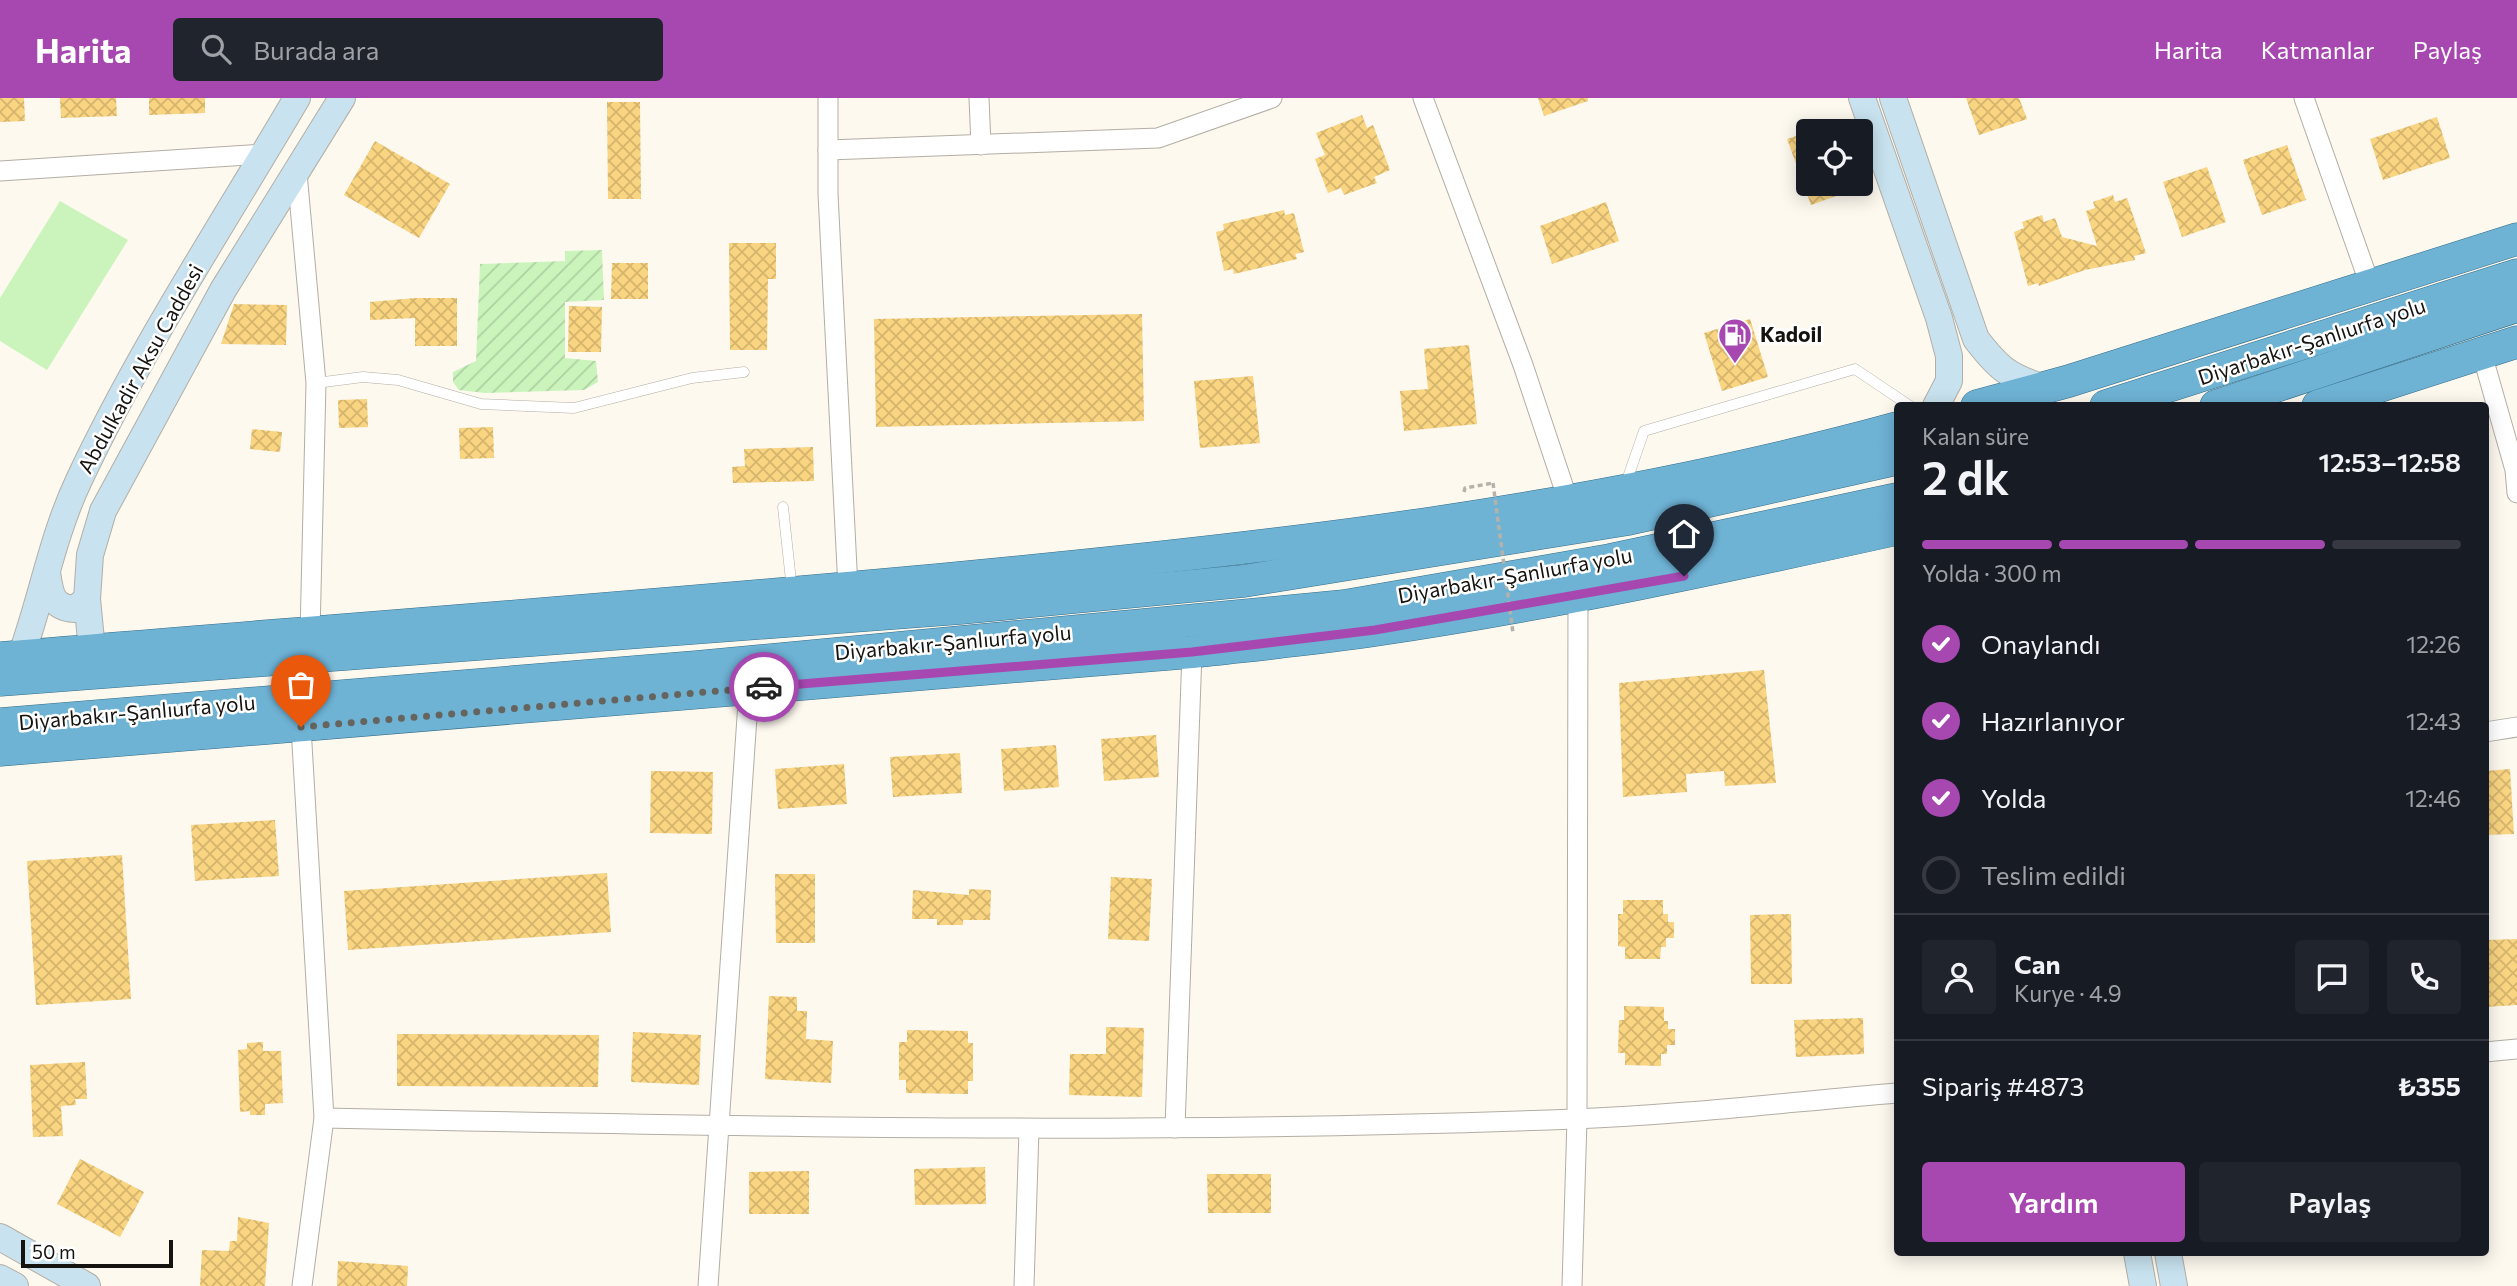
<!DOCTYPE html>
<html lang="tr">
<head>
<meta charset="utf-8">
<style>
  :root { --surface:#171b24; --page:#20242c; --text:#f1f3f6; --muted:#9ea1a6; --line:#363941; --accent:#a748b1 }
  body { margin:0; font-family:Commissioner,sans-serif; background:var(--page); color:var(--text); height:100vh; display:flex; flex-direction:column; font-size:26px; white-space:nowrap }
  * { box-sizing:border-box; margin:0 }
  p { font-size:23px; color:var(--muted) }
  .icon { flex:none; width:38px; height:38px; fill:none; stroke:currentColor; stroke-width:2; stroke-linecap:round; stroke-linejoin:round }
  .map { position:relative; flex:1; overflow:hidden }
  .details { position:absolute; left:1894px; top:304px; width:595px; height:854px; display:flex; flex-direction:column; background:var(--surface); border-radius:7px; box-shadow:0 4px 18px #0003 }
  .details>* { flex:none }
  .tools { position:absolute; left:1796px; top:21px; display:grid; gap:14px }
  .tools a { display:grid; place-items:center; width:77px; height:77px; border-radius:7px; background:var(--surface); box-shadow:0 4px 18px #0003; font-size:35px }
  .scale { position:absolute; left:21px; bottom:18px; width:152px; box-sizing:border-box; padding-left:7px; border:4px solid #151310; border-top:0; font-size:19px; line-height:24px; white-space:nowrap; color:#151310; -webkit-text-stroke:5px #fff; paint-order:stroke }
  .pin { position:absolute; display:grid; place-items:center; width:60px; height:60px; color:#fff; margin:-72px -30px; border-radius:50% 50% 50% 0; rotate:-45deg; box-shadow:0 0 7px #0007 }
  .pin .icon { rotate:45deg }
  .courier { position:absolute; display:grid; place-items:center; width:70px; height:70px; margin:-35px; border:5px solid #a748b1; border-radius:50%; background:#fff; color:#222; box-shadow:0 2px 9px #0007 }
  .overview em { font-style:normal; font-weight:600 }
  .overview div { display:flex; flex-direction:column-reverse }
  .overview { display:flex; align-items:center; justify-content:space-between; height:119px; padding:0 28px }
  h1 { font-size:46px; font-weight:600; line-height:52px }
  .bar { display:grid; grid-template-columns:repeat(4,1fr); gap:10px 7px; align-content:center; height:84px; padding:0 28px }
  .bar i { height:9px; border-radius:5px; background:var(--line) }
  .bar .on { background:var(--accent) }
  .bar p { grid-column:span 4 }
  .line { display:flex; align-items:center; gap:18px; padding:0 28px; border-top:2px solid var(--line) }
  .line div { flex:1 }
  .round { display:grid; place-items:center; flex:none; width:74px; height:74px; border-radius:7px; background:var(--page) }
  ol { padding:0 28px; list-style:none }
  li { display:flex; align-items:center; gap:21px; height:77px }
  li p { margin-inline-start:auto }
  li .icon { padding:7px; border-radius:50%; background:var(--accent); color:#fff; stroke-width:4 }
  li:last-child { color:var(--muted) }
  li i { width:38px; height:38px; border:4px solid var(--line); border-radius:50% }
  .cta { display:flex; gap:14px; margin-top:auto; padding:14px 28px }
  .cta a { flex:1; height:80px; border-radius:7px; background:var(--accent); color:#fff; font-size:28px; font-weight:600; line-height:80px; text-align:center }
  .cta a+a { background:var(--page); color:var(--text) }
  header { display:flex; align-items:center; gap:42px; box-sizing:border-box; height:98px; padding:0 35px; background:var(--accent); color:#fff }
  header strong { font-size:33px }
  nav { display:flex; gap:38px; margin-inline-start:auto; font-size:24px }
  .search { width:490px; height:63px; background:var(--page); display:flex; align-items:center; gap:18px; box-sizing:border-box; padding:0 24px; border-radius:7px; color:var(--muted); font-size:26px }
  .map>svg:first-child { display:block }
  .garden { fill:url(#garden-furrows) }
  .pitch { fill:#cbf4bc }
  .building { fill:url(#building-cross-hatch) }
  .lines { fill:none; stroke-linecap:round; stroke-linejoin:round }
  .service-casing { stroke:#b3aea5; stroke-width:11 }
  .minor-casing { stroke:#b3aea5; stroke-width:21 }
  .secondary-casing { stroke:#b3aea5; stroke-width:28 }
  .trunk-casing { stroke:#376e89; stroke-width:33 }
  .path { stroke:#b6b2ab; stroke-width:3.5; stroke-dasharray:5 3.5; stroke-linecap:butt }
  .service { stroke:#fff; stroke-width:10 }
  .minor { stroke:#fff; stroke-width:19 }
  .secondary { stroke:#c8e2ef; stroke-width:26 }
  .trunk { stroke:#6eb2d4; stroke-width:32 }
  .path-bridge { stroke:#b6b2ab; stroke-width:3.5; stroke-dasharray:5 3.5; stroke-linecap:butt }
  .done { stroke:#66645e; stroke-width:7; stroke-dasharray:0 12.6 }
  .route { stroke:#a748b1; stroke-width:9 }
  .labels { text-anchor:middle; stroke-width:5; stroke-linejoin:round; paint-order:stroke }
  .poi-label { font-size:21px; font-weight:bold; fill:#151310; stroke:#fff; text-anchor:start }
  .street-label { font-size:21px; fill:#151310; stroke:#fff }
</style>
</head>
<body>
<header>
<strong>Harita</strong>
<div class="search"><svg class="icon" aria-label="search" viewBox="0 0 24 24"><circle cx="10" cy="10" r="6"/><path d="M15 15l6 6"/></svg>Burada ara</div>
<nav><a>Harita</a><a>Katmanlar</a><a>Paylaş</a></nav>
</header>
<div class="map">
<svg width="2517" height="1188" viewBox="0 0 2517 1188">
  <defs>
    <pattern id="garden-furrows" width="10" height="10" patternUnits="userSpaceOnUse" patternTransform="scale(1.75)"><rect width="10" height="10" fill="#cbf4bc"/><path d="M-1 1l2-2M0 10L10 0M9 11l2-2" fill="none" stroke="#add0a1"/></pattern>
    <pattern id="building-cross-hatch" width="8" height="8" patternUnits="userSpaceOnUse" patternTransform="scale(1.75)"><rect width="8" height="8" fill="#f9d481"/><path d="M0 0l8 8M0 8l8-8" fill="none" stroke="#d5b56e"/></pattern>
  </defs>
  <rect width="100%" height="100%" fill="#fdf9ef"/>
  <path class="garden" d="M602,152l2,50 -39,2v56l31,3 2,21 -14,8 -99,3 -26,-3 -6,-8v-10l23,-11 4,-97 85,-3v-10z"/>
  <path class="pitch" d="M60,103l68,39 -81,130 -47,-29v-43z"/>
  <g class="building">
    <path d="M0,0h24l1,23 -25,1z"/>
    <path d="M60,0h56l1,18 -56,2z"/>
    <path d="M149,0h56v15l-56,2z"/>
    <path d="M1538,0h50v3l-44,15z"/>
    <path d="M1966,0h53l8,21 -48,16z"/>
    <path d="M607,4h33l1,97h-33z"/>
    <path d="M1362,17l5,13 6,-3 17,45 -16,7 3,6 -33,12 -3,-7 -13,5 -13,-34 10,-4 -9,-22z"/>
    <path d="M2437,19l13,41 -67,22 -13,-41z"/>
    <path d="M1808,34v52l56,2 -53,19 -24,-66z"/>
    <path d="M375,43l75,43 -31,54 -75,-43z"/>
    <path d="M2287,47l19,55 -44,15 -19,-55z"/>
    <path d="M2207,69l19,55 -44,15 -19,-55z"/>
    <path d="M2113,97l2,7 12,-4 19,55 -12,3 1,4 -50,10 -46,16 -1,-3 -10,3 -14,-54 10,-4 -2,-6 20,-7 2,7 11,-4 7,19 35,9 -11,-35 9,-3 -2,-6z"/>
    <path d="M1606,104l13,39 -67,23 -12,-38z"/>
    <path d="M1284,112l1,5 9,-2 10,39 -9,2 2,5 -63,15 -1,-5 -9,2 -8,-39 8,-2 -1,-6z"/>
    <path d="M729,145h47v36h-8l-1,71h-37z"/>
    <path d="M612,165h36v36h-37z"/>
    <path d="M415,200h42v48h-42v-28l-45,2v-18z"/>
    <path d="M234,206l53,1 -1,40 -65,-1z"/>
    <path d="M569,208l33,1 -1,45h-33z"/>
    <path d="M1142,216l2,107 -268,6 -2,-108z"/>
    <path d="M1750,221l18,58 -46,14 -18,-58z"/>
    <path d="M1469,247l8,79 -73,7 -4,-40 28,-2 -4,-40z"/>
    <path d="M1253,278l7,67 -60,5 -6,-67z"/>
    <path d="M367,301l1,28 -29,1 -1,-28z"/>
    <path d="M493,329l1,31 -34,1 -1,-31z"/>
    <path d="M252,331l30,3 -2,20 -30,-3z"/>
    <path d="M813,349l1,34 -81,2 -1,-16 13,-1 -1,-17z"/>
    <path d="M1764,572l12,113 -51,3 -1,-15 -38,3 1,18 -64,5 -4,-114z"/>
    <path d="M1156,637l3,42 -55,4 -3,-42z"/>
    <path d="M1056,647l3,42 -55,4 -3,-42z"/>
    <path d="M960,655l2,40 -69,4 -3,-40z"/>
    <path d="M844,666l3,40 -69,5 -3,-40z"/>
    <path d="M2510,671l4,65 -29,1v-64z"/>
    <path d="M651,673l62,1 -1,62 -62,-1z"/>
    <path d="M275,722l4,56 -84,5 -4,-56z"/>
    <path d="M122,757l9,144 -95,6 -9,-144z"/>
    <path d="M607,775l4,59 -263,18 -4,-59z"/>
    <path d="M775,776h40v69h-39z"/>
    <path d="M1111,779l41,2 -3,62 -41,-2z"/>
    <path d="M969,791l22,1 -1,30h-27v5h-26v-6h-25l1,-29 56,5z"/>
    <path d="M1623,802h40v14h5v8h6v16h-8v9h-5l-1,12h-35v-12l-7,-1v-32h5z"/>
    <path d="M1791,816l1,70h-41l-1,-69z"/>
    <path d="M2517,841v66l-32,2v-29h4l-1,-38z"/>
    <path d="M769,898l28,1v14h10l-1,28 27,2 -2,42 -66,-4z"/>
    <path d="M1624,908l40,1v14h4v8h7v16h-8v9h-6v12l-36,-1v-12h-7l1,-33h5z"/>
    <path d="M1863,920l1,36 -68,3 -2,-37z"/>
    <path d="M1106,929l38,1 -2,69 -73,-2 1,-41h36z"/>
    <path d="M907,932l61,1v12h5v38h-5v13l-62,-1v-13h-7v-38h8z"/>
    <path d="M633,934l68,3 -2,50 -68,-3z"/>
    <path d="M397,936l202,1 -1,52 -201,-1z"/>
    <path d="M263,944v9h18l2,52 -18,1v11h-15v-4l-10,1 -2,-62 9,-1v-6z"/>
    <path d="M85,964l2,37h-12l1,6 -15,1 2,30 -30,1 -3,-72z"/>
    <path d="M80,1061l64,33 -24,45 -63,-33z"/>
    <path d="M985,1069l1,37 -71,1 -1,-36z"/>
    <path d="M809,1073v43h-60v-42z"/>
    <path d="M1207,1076h64v39h-63z"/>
    <path d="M238,1119l31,6 -4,63h-65l2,-36 27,1 1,-10h7z"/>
    <path d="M338,1163l70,5 -1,20h-70z"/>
  </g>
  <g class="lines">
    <g class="service-casing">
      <g id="service">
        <path d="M316,285l47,-6 35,3 83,24 93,4 118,-30 52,-6"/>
        <path d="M1626,385l18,-52 211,-62 55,37"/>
        <path d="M783,409l9,83"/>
      </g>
    </g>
    <g class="minor-casing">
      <g id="minor">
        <path d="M828,0v96l20,394"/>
        <path d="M979,0l2,47"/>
        <path d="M1423,0l100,267 45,135"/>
        <path d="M2304,0l66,187"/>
        <path d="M828,52l330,-12 114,-40"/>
        <path d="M0,73l263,-17"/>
        <path d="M297,75l19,210 -6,251"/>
        <path d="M2482,256l33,116 2,23"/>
        <path d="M301,629l23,391 -22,168"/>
        <path d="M2485,634l32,-5"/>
        <path d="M2485,954l32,-3"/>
        <path d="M324,1020c417,9 833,17 1250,1 107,-4 216,-17 323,-26"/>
        <path d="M1175,1030l17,-476"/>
        <path d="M708,1188l41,-598"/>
        <path d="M1024,1188l5,-156"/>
        <path d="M1572,1188l5,-167 1,-523"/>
      </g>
    </g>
    <g class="secondary-casing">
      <g id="secondary">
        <path d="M1862,0l77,220 10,38v25l-13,25"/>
        <path d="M1893,0l83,241c23,30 32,37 68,49"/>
        <path d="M47,474c3,20 4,36 28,37l12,-10"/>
        <path d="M92,552l-5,-51 3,-44 13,-44 120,-221 119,-192"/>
        <path d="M21,558c21,-58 31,-119 58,-176 62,-132 144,-256 218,-382"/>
        <path d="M0,1139l87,49"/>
        <path d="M2137,1155l6,33"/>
        <path d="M2168,1155l6,33"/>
        <path d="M0,1180l15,8"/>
      </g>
    </g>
    <g class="trunk-casing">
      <g id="trunk">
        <path d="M1977,308l92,-25 448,-142"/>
        <path d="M2106,308l411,-131"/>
        <path d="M2216,308l301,-100"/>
        <path d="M2318,308l199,-64"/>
        <path d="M0,560c319,-27 639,-50 958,-80 316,-30 632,-66 939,-150"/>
        <path d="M0,582l961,-72 283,-27 385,-62 268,-60"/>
        <path d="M0,626l696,-57 648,-61 266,-46 287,-61"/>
        <path d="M0,652l1192,-98c61,-7 123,-13 184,-22 176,-26 348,-63 521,-101"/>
      </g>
    </g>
    <path class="path" d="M1464,394l1,-4 28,-5"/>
    <use href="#service" class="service"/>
    <use href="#minor" class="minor"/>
    <use href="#secondary" class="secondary"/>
    <use href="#trunk" class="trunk"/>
    <path class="path-bridge" d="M1493,385l20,150"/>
  </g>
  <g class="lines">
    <path class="done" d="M301,629l463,-40"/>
    <path class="route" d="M764,589l428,-35 183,-22 309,-54"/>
  </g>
  <defs>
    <g id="fuel-pin" transform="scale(1.75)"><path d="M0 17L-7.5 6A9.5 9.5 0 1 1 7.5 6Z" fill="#a748b1" stroke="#fff"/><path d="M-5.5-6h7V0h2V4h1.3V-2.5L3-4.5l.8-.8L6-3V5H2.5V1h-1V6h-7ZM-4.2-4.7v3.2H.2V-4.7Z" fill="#fff"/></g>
  </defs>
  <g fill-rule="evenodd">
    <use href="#fuel-pin" x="1735" y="237"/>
  </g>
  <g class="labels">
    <g class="poi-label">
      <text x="1760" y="244">Kadoil</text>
    </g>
    <g class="street-label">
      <text transform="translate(2312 244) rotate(-18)" y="7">Diyarbakır-Şanlıurfa yolu</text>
      <text transform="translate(141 271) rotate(-61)" y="7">Abdulkadir Aksu Caddesi</text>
      <text transform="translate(1515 478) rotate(-10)" y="7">Diyarbakır-Şanlıurfa yolu</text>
      <text transform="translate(953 545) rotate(-5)" y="7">Diyarbakır-Şanlıurfa yolu</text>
      <text transform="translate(137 615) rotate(-5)" y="7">Diyarbakır-Şanlıurfa yolu</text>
    </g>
  </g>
</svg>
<div class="tools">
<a><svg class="icon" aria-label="locate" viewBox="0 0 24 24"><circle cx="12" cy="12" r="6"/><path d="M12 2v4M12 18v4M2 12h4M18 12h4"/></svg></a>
</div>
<div class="scale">50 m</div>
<div class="pin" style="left:301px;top:629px;background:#ea580c"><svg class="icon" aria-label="bag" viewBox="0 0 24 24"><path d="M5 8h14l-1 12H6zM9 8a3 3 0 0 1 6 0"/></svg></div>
<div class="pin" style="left:1684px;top:478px;background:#1f2937"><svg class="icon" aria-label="home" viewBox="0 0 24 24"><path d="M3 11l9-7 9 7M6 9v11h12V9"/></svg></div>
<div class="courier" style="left:764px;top:589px"><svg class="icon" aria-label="car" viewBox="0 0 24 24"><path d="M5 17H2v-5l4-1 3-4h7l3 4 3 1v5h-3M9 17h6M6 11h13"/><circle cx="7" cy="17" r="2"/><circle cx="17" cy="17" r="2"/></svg></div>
<section class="details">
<div class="overview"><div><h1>2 dk</h1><p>Kalan süre</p></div><em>12:53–12:58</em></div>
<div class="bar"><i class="on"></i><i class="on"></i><i class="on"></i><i></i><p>Yolda · 300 m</p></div>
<ol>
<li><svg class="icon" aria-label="check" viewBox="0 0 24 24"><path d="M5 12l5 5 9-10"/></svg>Onaylandı<p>12:26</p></li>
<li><svg class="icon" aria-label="check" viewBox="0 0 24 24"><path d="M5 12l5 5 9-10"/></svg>Hazırlanıyor<p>12:43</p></li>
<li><svg class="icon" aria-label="check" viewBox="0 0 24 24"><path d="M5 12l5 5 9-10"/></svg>Yolda<p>12:46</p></li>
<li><i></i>Teslim edildi</li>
</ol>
<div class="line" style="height:126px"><a class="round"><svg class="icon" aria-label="person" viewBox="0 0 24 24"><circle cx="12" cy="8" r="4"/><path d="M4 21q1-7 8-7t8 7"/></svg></a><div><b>Can</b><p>Kurye · 4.9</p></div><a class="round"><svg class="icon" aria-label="chat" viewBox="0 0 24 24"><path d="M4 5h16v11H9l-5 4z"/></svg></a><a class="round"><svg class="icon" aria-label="phone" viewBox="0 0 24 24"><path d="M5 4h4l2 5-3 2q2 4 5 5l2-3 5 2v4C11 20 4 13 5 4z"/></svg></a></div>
<div class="line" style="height:91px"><div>Sipariş #4873</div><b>₺355</b></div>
<div class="cta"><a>Yardım</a><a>Paylaş</a></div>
</section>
</div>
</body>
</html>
